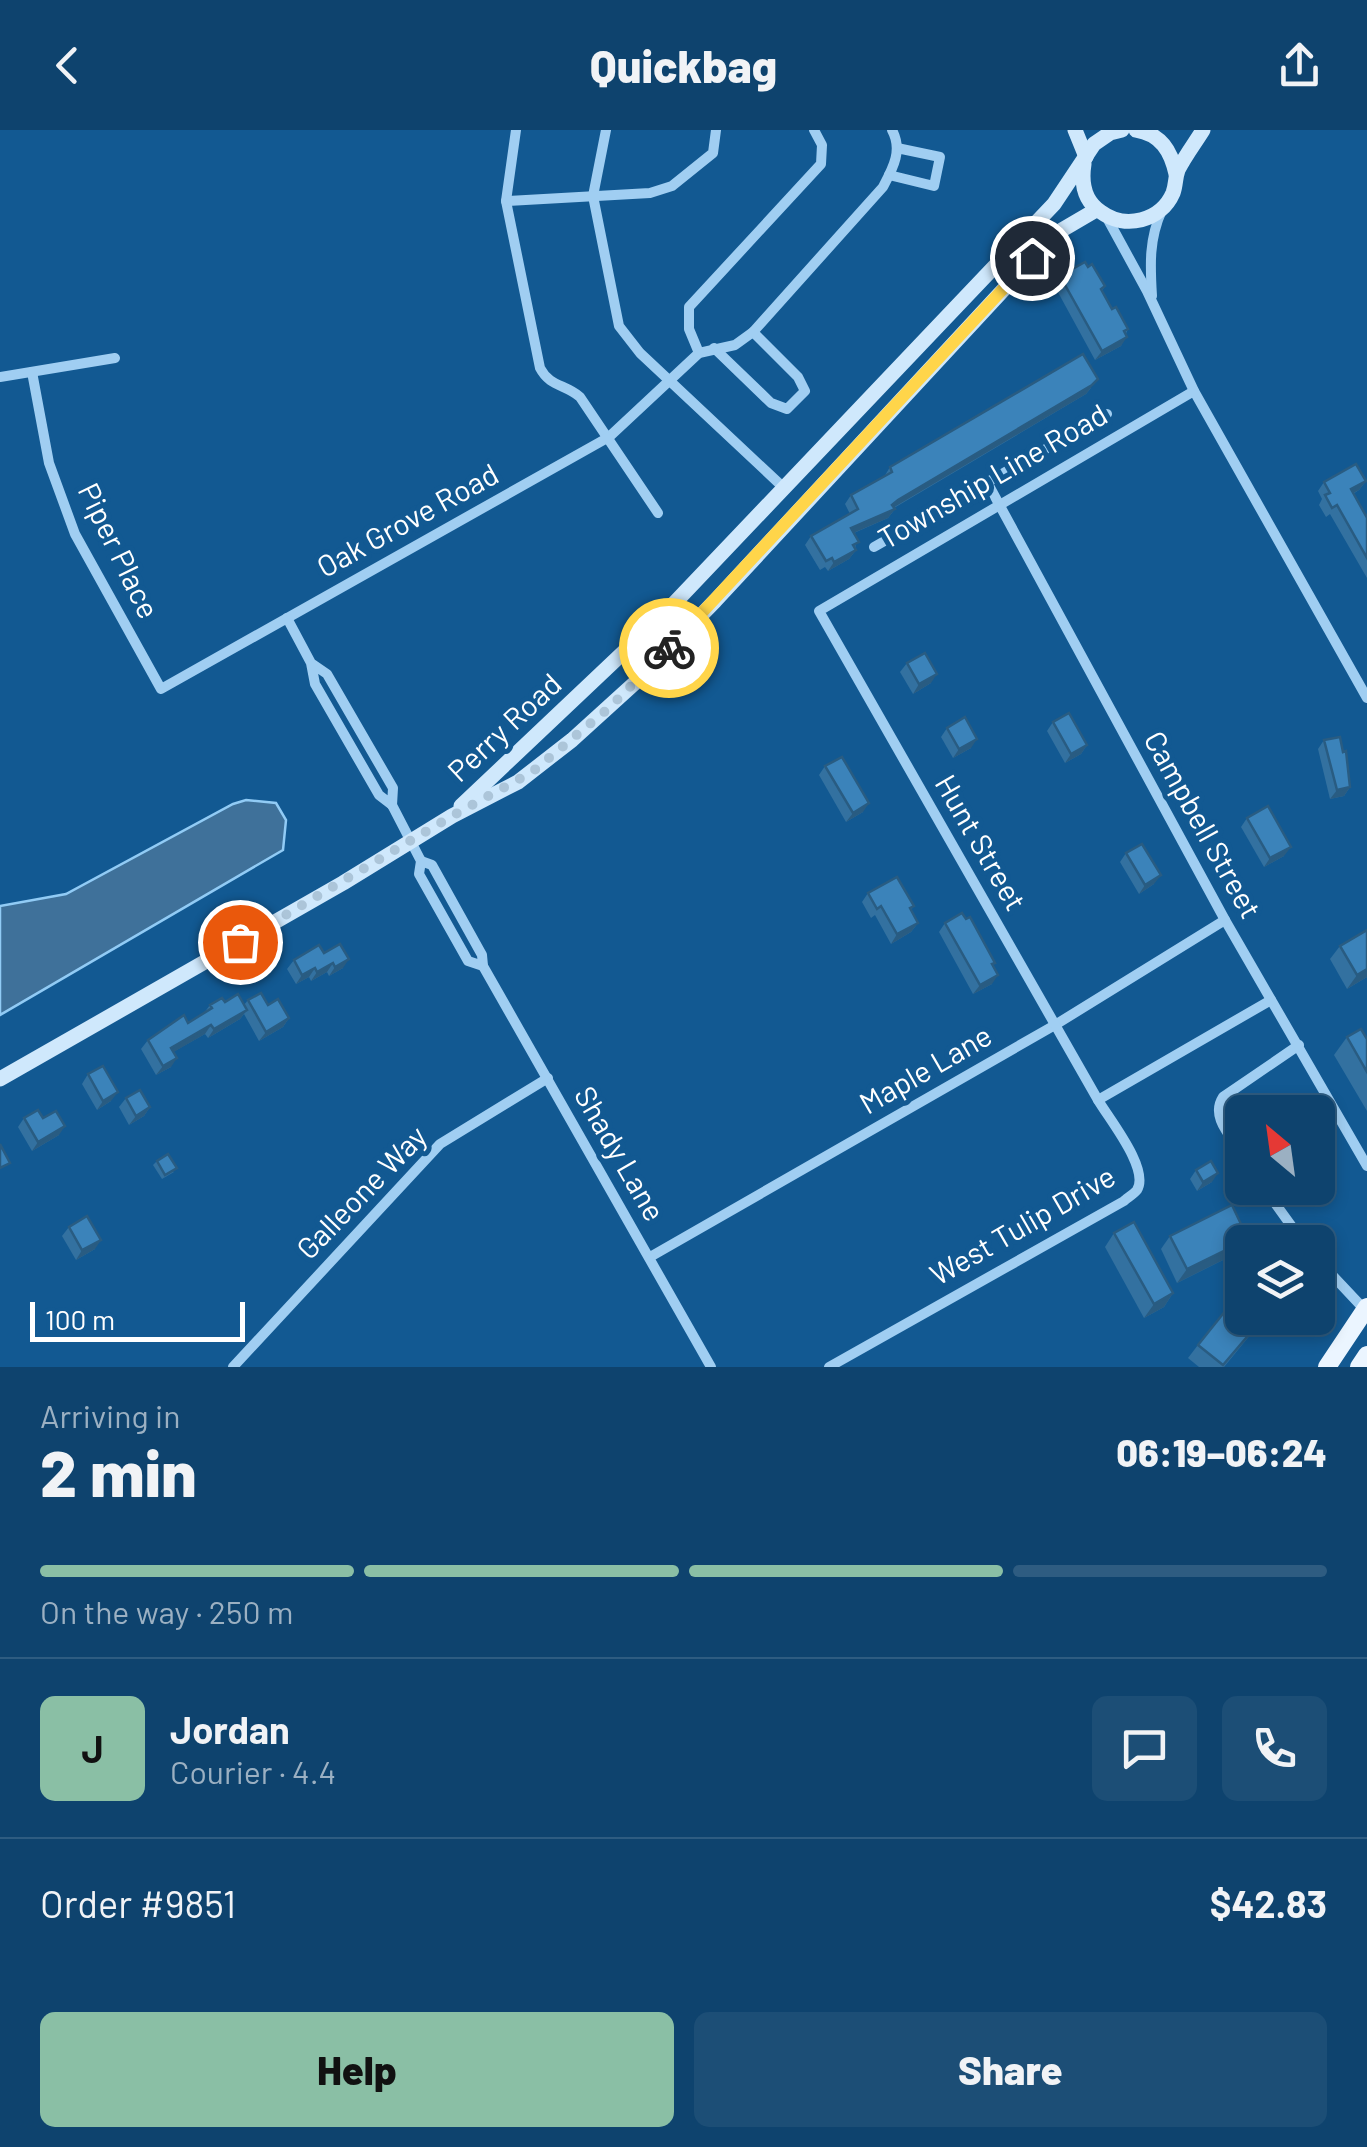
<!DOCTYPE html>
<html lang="en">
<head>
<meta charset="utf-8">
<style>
  :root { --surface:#0e436e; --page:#1c4e76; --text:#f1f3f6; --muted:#9bb0c2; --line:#2e5c81; --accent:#8abfa5 }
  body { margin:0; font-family:Barlow,sans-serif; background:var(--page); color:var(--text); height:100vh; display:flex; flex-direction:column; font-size:38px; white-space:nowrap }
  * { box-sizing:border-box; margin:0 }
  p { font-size:32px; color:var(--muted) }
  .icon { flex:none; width:55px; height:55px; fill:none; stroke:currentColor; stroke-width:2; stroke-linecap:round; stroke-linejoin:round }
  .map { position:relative; height:1237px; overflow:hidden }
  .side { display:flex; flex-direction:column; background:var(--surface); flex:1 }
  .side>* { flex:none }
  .needle { width:65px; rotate:331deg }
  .fabs { position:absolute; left:1225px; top:965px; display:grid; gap:20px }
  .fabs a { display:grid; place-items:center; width:110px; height:110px; border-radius:15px; background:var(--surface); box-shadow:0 5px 15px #0003,0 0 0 2px var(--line); font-size:50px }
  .scale { position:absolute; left:30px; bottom:25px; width:215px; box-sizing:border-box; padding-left:10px; border:5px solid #fff; border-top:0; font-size:28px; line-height:35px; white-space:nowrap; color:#fff; -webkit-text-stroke:8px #125992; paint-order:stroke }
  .pin { position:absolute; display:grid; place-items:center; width:85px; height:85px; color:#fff; margin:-42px; border:5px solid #fff; border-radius:50%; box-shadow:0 2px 10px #0007 }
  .courier { position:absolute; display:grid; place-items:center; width:100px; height:100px; margin:-50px; border:8px solid #ffd54a; border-radius:50%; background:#fff; color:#222; box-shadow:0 2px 12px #0007 }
  .summary em { font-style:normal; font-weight:800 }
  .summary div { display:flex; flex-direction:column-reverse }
  .summary { display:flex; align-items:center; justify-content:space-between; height:170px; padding:0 40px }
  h1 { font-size:65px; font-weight:800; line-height:75px }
  .bar { display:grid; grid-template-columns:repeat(4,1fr); gap:15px 10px; align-content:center; height:120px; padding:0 40px }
  .bar i { height:12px; border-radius:8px; background:var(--line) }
  .bar .active { background:var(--accent) }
  .bar p { grid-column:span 4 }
  .line { display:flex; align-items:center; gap:25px; padding:0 40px; border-top:2px solid var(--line) }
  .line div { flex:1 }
  .round { display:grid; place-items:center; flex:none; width:105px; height:105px; border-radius:15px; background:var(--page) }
  .cta { display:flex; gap:20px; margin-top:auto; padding:20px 40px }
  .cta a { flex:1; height:115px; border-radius:15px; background:var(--accent); color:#111; font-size:40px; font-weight:800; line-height:115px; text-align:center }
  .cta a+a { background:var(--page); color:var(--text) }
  header { display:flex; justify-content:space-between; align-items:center; height:130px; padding:0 40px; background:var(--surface); font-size:45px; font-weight:800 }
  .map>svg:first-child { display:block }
  .water { fill:#3f719a; stroke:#91cbf5; stroke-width:2.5 }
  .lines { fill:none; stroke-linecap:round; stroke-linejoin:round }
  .street { stroke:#a0cef2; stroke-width:10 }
  .secondary { stroke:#cfe8fc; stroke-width:15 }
  .primary { stroke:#ebf5ff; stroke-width:18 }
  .wall { fill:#3371a0 }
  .shaded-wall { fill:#295c82 }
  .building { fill:#3b83ba; stroke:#295c82; stroke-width:2.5 }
  .done { stroke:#acc5d9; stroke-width:10; stroke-dasharray:0 18 }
  .route { stroke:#ffd54a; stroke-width:12 }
  .labels { text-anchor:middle; stroke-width:10; stroke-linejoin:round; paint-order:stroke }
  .street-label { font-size:30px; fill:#fff; stroke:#125992 }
</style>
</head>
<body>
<header><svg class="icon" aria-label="back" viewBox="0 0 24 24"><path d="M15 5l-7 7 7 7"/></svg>Quickbag<svg class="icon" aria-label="share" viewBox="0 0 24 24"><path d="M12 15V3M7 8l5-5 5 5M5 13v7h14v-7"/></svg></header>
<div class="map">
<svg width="1367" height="1237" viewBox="0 0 1367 1237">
  <rect width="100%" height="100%" fill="#125992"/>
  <path class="water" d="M246,670l30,3 10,17 -3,30 -283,165v-109l66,-12 167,-90z"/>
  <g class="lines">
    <g class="street">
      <path d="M516,0l-10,71 34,167c10,19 25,16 40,29l78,116"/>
      <path d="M606,0l-13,66 26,130 21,27 144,135"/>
      <path d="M889,45l45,11 6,-29 -43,-9"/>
      <path d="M506,71l144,-8 22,-7 41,-33 3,-23"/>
      <path d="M1106,86l41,75 47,100 173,307"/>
      <path d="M1152,166c-2,-32 -3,-57 10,-86"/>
      <path d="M714,218l57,55 16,6 18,-18 -7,-14 -45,-45"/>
      <path d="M699,223l-10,-24v-22l132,-143 1,-19 -8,-15"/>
      <path d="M32,242l17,91 26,71 86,155 448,-252 90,-84 36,-8 18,-13 130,-145c10,-19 20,-37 9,-57"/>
      <path d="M0,247l115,-19"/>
      <path d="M987,352l238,438 142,246"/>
      <path d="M874,417l233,-133"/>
      <path d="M287,488l24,45 4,21 64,111 13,10 1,-17 -66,-114 -16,-11"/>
      <path d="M392,675l29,56 -2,13 49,87 15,5"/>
      <path d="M421,731l11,4 50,90 1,11 228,401"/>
      <path d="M1098,970l173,-100"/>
      <path d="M1242,1024c-11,-18 -32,-37 -19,-57l76,-52"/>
      <path d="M1264,1058l39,54"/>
      <path d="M650,1127l405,-232 170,-105"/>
      <path d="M1318,1130l47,50"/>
      <path d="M233,1237l207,-223 108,-66"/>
      <path d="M829,1237l295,-166c2,-2 11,-8 13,-11 13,-21 -28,-71 -39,-90l-279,-489 375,-220"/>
    </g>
    <g class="secondary">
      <path d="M1075,0l11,27"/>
      <path d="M1136,0c25,4 35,21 40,44"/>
      <path d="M1084,34c-3,19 0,37 17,48 24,18 60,9 72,-19 3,-8 2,-15 5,-23 7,-14 17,-27 25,-40"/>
      <path d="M461,676l204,-193 389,-409 40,-60 16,-11 12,-3"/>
      <path d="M0,949l343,-196 109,-67 66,-34 54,-42 65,-59 78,-80 340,-367 41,-24"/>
    </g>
    <g class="primary">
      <path d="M1327,1237l40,-60"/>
      <path d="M1359,1237l8,-12"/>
    </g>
  </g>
  <g class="wall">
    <path d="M1088,137l17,19 -3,5 10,18 16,20 -7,17 -26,14 -41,-75 6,-9z"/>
    <path d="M1091,258l-5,6 -192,114 1,1 -7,9 -34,15 2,17 -7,9 -21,12 -3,-4 -5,3 -15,-25 6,-9 39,-22 -5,-10 6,-9 33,-18 6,-10z"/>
    <path d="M1366,351l-7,9 -6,4 13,22 1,-1v63l-37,-64 -4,3 -7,-12 3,-6 -4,-8 6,-9z"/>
    <path d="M907,533l24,20 -18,11 -13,-22z"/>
    <path d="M1053,592l34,23 -6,9 -16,9 -18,-32z"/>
    <path d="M947,598l24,20 -18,10 -12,-21z"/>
    <path d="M1324,610l26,47 -6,9 -14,3 -12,-50z"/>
    <path d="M825,636l38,46 -17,10 -27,-47z"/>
    <path d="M1247,688l37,38 -20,11 -23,-40z"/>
    <path d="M1126,723l28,31 -15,10 -19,-32z"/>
    <path d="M868,763l46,13 -3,4 7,13 -7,9 -20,12 -16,-29 -4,3 -9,-16z"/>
    <path d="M945,793l50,40 -2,2 -1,19 -19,10 -34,-62z"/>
    <path d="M1367,800v47l-20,12 -17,-30 10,-13z"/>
    <path d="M324,823l19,15 -14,8 -2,-4 -16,9 -2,-4 -13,7 -9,-15 7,-9z"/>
    <path d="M248,870l20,5 21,13 -6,9 -24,14 -15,-27 -4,5 -32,19 -3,-4 -32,18 -2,15 -15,8 -15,-26 7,-9 40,-17 16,-10 6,-8 15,-3 19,3z"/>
    <path d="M1347,907l20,2v72l-33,-56z"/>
    <path d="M88,944l23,27 -14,9 -15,-26z"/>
    <path d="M126,968l24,9 -6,9 -15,9 -10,-18z"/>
    <path d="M24,988h19l16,17 -27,16 -14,-24z"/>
    <path d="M157,1031l17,11 -12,7 -9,-14z"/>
    <path d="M1196,1040l16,12 -15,9 -7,-12z"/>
    <path d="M69,1097l26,22 -19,11 -14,-24z"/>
    <path d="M1114,1103l59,60 -9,14 -20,11 -39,-71z"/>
    <path d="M1170,1106l69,16 -62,31 -16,-34z"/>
    <path d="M1242,1188h22l-40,49h-25l-11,-9 10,-13z"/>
  </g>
  <g class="shaded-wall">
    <path d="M1127,207l-6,9 -26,14 7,-9z"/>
    <path d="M1098,249l-12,15 -195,115h4l-7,9 -44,19 7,-9z"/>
    <path d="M1366,351l-7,9 -15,8 7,-9z"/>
    <path d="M856,420l-7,9 -21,12 6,-9z"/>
    <path d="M937,544l-6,9 -18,11 6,-10z"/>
    <path d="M977,609l-6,9 -18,10 6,-9z"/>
    <path d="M1087,615l-6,9 -16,9 6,-9z"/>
    <path d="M1350,657l-6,9 -14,3 7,-9z"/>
    <path d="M869,673l-6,9 -17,10 7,-9z"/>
    <path d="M1291,717l-7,9 -20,11 6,-9z"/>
    <path d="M1161,745l-7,9 -15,10 6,-9z"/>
    <path d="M918,793l-7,9 -20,12 6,-10z"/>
    <path d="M349,829l-6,9 -14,8 6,-9z"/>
    <path d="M333,833l-6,9 -16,9 6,-9z"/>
    <path d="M315,838l-6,9 -13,7 6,-9z"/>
    <path d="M1367,839v8l-20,12 10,-14z"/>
    <path d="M998,845l-6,9 -19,10 7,-9z"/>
    <path d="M247,880l-7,9 -32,19 6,-9z"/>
    <path d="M289,888l-6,9 -24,14 7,-9z"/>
    <path d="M211,895l-6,9 -40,23 6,-9z"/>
    <path d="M177,928l-6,9 -15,8 7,-9z"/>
    <path d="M118,962l-7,9 -14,9 6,-9z"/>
    <path d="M150,977l-6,9 -15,9 7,-9z"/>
    <path d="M65,996l-6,9 -27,16 6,-9z"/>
    <path d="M1218,1043l-6,9 -15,9 6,-9z"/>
    <path d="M1248,1109l-2,3h-4v5l-3,5 -62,31 10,-14z"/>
    <path d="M101,1110l-6,9 -19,11 6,-10z"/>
    <path d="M1173,1163l-9,14 -20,11 10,-14z"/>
  </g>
  <g class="building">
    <path d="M1085,132l3,5 4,-3 13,22 -4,3 11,20 4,-2 12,22 -4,2 3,6 -25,14 -42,-75z"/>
    <path d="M1083,224l15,25 -6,6 -194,115 -6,5 3,4 -44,19 8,14 -6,3 3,5 -22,12 -2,-4 -6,3 -15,-25 47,-27 -7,-14 41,-23 -2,-5z"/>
    <path d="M1356,334l10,17 -15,8 15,27 1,-1v43l-30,-53 -5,3 -7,-13 5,-2 -6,-11z"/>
    <path d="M925,523l12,21 -18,10 -12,-21z"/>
    <path d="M1069,583l18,32 -16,9 -18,-32z"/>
    <path d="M965,587l12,22 -18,10 -12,-21z"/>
    <path d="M1340,607l3,15 3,-1 4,36 -13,3 -13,-50z"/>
    <path d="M842,627l27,46 -16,10 -28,-47z"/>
    <path d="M1268,676l23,41 -21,11 -23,-40z"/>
    <path d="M1142,714l19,31 -16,10 -19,-32z"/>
    <path d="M897,747l17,29 -4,2 8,15 -21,11 -16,-28 -4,3 -9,-16z"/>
    <path d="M962,783l4,6 4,-2 25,46 -3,1 6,11 -18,10 -35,-62z"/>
    <path d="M1367,800v39l-10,6 -17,-29z"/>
    <path d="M340,814l9,15 -14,8 -2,-4 -16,9 -2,-4 -13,7 -8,-15 25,-15 5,8z"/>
    <path d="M261,863l7,12 10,-6 11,19 -23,14 -18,-32z"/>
    <path d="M238,864l9,16 -33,19 -3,-4 -40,23 6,10 -14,8 -15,-26 36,-25 4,8 24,-15 -2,-3 12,-7 3,4z"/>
    <path d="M1361,899l6,10v33l-20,-35z"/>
    <path d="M103,936l15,26 -15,9 -15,-27z"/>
    <path d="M140,960l10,17 -14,9 -10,-18z"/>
    <path d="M38,980l5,8 13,-7 9,15 -27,16 -14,-24z"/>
    <path d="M0,1014l10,19 -10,5z"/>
    <path d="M168,1024l9,14 -12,7 -8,-14z"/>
    <path d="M1211,1031l7,12 -15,9 -7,-12z"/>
    <path d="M1232,1075l16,34 -61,30 -17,-33z"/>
    <path d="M87,1086l14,24 -19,10 -13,-23z"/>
    <path d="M1134,1092l39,71 -19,11 -40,-71z"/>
    <path d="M1268,1103l7,9h-18z"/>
    <path d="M1242,1160v28h21l-40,47 -25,-20z"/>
  </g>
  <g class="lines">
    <path class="done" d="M240,812l212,-126 80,-44 77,-64 60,-60"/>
    <path class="route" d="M669,518l363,-390"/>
  </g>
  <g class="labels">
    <g class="street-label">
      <text transform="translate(993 347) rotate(-30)" y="10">Township Line Road</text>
      <text transform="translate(408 391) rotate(-29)" y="10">Oak Grove Road</text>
      <text transform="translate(118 421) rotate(64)" y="10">Piper Place</text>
      <text transform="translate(505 598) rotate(-43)" y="10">Perry Road</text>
      <text transform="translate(1202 695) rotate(61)" y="10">Campbell Street</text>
      <text transform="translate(980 713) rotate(60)" y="10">Hunt Street</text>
      <text transform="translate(926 940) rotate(-30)" y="10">Maple Lane</text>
      <text transform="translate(619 1024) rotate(60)" y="10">Shady Lane</text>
      <text transform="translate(362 1063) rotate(-46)" y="10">Galleone Way</text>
      <text transform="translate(1023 1096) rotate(-30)" y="10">West Tulip Drive</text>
    </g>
  </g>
</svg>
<div class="fabs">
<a><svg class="needle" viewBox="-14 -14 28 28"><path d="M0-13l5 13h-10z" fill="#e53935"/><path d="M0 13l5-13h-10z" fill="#9bb0c2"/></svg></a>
<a><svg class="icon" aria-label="layers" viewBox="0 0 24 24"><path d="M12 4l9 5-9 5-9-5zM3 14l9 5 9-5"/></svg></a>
</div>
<div class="scale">100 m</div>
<div class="pin" style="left:240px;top:812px;background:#ea580c"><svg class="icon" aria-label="bag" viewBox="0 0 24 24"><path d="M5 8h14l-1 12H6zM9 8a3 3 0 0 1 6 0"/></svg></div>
<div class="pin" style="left:1032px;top:128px;background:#1f2937"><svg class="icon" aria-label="home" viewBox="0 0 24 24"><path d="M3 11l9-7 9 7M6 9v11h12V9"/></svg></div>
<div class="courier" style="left:669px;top:518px"><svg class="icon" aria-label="bike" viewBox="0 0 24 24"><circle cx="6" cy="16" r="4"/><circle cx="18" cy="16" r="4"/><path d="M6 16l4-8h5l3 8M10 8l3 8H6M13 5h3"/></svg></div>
</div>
<section class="side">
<div class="summary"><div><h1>2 min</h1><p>Arriving in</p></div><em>06:19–06:24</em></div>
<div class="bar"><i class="active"></i><i class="active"></i><i class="active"></i><i></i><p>On the way · 250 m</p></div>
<div class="line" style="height:180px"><b class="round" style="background:var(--accent);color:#111">J</b><div><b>Jordan</b><p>Courier · 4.4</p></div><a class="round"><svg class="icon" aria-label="chat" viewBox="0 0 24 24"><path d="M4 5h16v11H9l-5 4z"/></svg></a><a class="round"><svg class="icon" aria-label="phone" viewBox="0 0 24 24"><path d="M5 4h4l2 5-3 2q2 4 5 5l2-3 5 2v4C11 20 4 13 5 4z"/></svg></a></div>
<div class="line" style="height:130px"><div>Order #9851</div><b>$42.83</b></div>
<div class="cta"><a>Help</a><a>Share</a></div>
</section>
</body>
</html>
